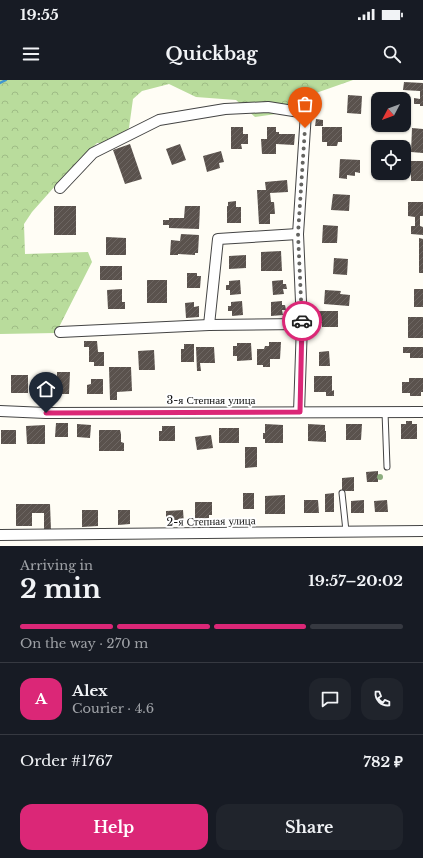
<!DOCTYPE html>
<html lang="en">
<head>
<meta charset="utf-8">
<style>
  :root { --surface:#171b24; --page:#20242c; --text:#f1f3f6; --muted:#9ea1a6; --line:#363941; --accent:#db2777 }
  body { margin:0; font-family:"Libre Baskerville",serif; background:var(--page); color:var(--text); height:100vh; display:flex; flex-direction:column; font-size:15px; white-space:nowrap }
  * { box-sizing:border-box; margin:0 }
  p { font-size:13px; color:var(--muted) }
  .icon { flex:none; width:22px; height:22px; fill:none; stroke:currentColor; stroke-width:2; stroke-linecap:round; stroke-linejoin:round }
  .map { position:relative; height:466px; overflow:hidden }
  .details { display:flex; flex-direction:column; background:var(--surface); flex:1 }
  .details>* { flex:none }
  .needle { width:26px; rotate:229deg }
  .tools { position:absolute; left:371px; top:12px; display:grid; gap:8px }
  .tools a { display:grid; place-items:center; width:40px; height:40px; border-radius:8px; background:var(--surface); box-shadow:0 1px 3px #0004; font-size:20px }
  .pin { position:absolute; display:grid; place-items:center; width:34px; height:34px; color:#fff; margin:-41px -17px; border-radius:50% 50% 50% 0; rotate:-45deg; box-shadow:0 0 4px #0007 }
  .pin .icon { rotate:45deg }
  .courier { position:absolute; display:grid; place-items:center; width:40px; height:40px; margin:-20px; border:3px solid #db2777; border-radius:50%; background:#fff; color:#222; box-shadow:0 1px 5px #0007 }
  .headline em { font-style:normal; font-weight:700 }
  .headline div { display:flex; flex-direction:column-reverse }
  .headline { display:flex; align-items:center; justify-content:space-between; height:68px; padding:0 20px }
  h1 { font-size:26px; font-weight:700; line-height:30px }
  .bar { display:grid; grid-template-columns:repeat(4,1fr); gap:6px 4px; align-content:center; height:48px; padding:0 20px }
  .bar i { height:5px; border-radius:3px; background:var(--line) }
  .bar .on { background:var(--accent) }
  .bar p { grid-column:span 4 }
  .line { display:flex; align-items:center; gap:10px; padding:0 20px; border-top:1px solid var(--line) }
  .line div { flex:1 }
  .round { display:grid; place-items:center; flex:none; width:42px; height:42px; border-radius:12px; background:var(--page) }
  .button { display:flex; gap:8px; margin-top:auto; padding:8px 20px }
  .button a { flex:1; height:46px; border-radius:12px; background:var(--accent); color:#fff; font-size:16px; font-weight:700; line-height:46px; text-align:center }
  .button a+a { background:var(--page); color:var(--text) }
  .status { display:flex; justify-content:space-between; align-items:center; height:28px; padding:0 20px; background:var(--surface); direction:ltr }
  .status svg { height:11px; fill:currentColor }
  header { display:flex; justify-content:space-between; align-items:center; height:52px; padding:0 20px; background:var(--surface); font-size:18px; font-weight:700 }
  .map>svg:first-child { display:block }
  .forest { fill:url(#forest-crowns) }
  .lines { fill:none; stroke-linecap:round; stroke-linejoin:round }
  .stream { stroke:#3f96cf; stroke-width:2.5 }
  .building { fill:url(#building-hatch) }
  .lane-casing { stroke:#444; stroke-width:7 }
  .street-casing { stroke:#444; stroke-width:12 }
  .lane { stroke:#fff; stroke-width:5 }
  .street { stroke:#fff; stroke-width:10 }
  .tree { fill:#8dad7f }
  .done { stroke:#646461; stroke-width:4; stroke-dasharray:0 7.2 }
  .route { stroke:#db2777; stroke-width:5 }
  .labels { text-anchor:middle; stroke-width:4; stroke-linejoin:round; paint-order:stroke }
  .street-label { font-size:11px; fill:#111; stroke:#fff }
</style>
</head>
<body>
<div class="status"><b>19:55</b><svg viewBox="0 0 49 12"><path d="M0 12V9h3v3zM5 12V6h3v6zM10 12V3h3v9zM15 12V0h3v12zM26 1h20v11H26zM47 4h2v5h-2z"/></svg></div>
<header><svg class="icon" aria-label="menu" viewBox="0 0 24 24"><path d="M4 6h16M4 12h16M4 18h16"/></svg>Quickbag<svg class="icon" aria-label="search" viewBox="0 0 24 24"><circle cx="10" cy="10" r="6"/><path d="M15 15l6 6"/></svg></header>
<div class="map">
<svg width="423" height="466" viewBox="0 0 423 466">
  <defs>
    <pattern id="forest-crowns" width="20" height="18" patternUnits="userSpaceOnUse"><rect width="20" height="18" fill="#b9dc9c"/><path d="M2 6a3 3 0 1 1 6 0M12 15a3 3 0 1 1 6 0" fill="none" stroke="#9ebc85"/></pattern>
    <pattern id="building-hatch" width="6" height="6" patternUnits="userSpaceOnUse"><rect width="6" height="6" fill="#5a524d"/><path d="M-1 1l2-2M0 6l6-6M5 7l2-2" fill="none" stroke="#6d6662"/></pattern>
  </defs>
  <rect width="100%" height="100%" fill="#fffdf5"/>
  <path class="forest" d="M0,0h353l-37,13 -26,19 -35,5 -19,-17 -40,-3 -27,-13 -27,7 -9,8 -4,29 -16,15h-16l-41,42 -24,27 -8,12 1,30 63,-2 4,10 -36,71 -56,1z"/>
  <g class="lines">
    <path class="stream" d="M0,3l6,-3"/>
  </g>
  <g class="building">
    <path d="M404,2l19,1v23h-3v-2h-6v-6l6,1v-8l-17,-1z"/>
    <path d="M348,15l14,1 -1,18 -14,-1z"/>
    <path d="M316,39l7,1v6h-8z"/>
    <path d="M231,47h12v7h5v10h-7l1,5h-11z"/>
    <path d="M267,47h9v5h3v2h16l-1,11 -18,-1v10h-14l-1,-15h6z"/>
    <path d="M322,47h20v15h-4l-1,4h-10v-4h-5z"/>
    <path d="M412,48l11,1v24l-12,-1z"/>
    <path d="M130,64l12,35 -17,5 -12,-34z"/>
    <path d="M180,64l6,16 -14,5 -6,-16z"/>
    <path d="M221,71l3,11 -5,1 1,5 -13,4 -4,-16z"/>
    <path d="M340,79l20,1v13l-5,-1v4l-8,-1v4l-8,-1z"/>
    <rect x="411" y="81" width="12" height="20"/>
    <path d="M287,100l1,12 -18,1 1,9h3l1,12h-5v10h-11l-2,-34h9l-1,-8z"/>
    <path d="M333,114l17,1 -1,16 -18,-1z"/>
    <path d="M236,121v6h5v16h-14v-17h1v-4z"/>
    <path d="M408,122h15v14h-3v10l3,1v8l-12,-1v-8h4v-9l-7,-1z"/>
    <rect x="54" y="126" width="22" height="29"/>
    <path d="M185,126h15l-1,23 -30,-1v-3h-6v-5h6v-2h15z"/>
    <path d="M323,145l15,1 -1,17h-15z"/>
    <path d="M181,154l18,1 -1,18h-3v2l-17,-1v1h-8l1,-15 9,1z"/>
    <path d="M106,157l20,1v17h-20z"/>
    <path d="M419,158l4,1v34h-4z"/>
    <path d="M281,171l1,20h-21v-19z"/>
    <path d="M246,175v13l-17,1v-13z"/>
    <path d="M334,178l14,1 -1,16 -14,-1z"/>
    <rect x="100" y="186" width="22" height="14"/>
    <path d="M187,193h10v3h4l-1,12h-13z"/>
    <rect x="147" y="200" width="20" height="23"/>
    <path d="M240,200l1,14 -11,1v-5h-4v-5h3v-4z"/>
    <path d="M283,200v4h3l1,5h-4l1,5 -11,1 -1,-14z"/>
    <path d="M122,209v13h3v7h-17l-1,-19z"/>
    <rect x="414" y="209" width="9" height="18"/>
    <path d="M325,210l16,1 -1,3 10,1 -1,11 -25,-2z"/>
    <path d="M242,221l1,14 -11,1v-5h-4v-5h3v-4z"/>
    <path d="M282,221v4h3l1,5h-4l1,5 -12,1v-14z"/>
    <path d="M194,222v5l5,-1v11l-13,1 -1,-15z"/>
    <path d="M318,231h20v16h-16v-4h-4z"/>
    <rect x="408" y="237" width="15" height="21"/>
    <path d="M84,261h13l1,11h6v14h-10v-4h-5v-15h-5z"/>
    <path d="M269,262h12l-1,17h-10v8h-7v-2h-6v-16h7l1,-3h4z"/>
    <path d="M237,263h14l1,17 -15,1v-5h-4v-10h4z"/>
    <path d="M184,264h10v18h-13v-13h3z"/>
    <path d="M196,267h18l1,16h-15l1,8h-4z"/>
    <path d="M403,267h20v11h-13v-5h-7z"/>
    <path d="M154,270l1,20h-16l-1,-19z"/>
    <path d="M329,271l1,15h-11v-14z"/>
    <path d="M109,287h22l1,24 -15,1v8h-7z"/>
    <path d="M57,292h13l-1,22h-13v9l-11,-1 -1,-11h5v-13h8z"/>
    <rect x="11" y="295" width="17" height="18"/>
    <path d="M314,296h18v15l2,-1v6h-8v-4h-12z"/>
    <path d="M409,298h14v14h-2v4h-11v-3h-8v-11h7z"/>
    <path d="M91,299h12v15h-16v-9l4,-1z"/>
    <path d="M406,341h6v3h5v15h-16v-15h5z"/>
    <path d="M56,343h12v14h-13z"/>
    <path d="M77,344l14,1 -1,13 -13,-1z"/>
    <path d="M265,344l18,1v18h-18v-4h-2v-6h2z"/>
    <path d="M308,344l17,1v6h1v11l-18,-1z"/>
    <path d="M346,344h16l-1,16h-15z"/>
    <path d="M45,345v19h-18l-1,-18z"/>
    <path d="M162,346h13v15h-16v-10h3z"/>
    <rect x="219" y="348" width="20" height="15"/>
    <rect x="1" y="350" width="15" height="14"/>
    <path d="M99,350h21l1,4v8l3,1v8h-25z"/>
    <path d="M211,355l2,13 -16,2 -2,-13z"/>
    <path d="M245,367h12v20l-12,1z"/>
    <path d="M378,391v11h-11l-1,-10z"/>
    <path d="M354,397v14h-12v-13z"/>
    <rect x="243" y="413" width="11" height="16"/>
    <path d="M334,413v19h-9v-18z"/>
    <path d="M285,415v19h-20v-18z"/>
    <path d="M304,420h14l1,13h-15z"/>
    <path d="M364,420v13h-13v-12z"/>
    <path d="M387,420l1,12h-13l-1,-11z"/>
    <path d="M195,422h17v13h-3v4h-14z"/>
    <path d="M16,424h34l1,26h-7v-17h-12v13h-16z"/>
    <path d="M82,430h16v16l-16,1z"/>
    <path d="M118,430h12v14l-12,1z"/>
    <path d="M183,430l1,14h-16v-6h-2v-7z"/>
  </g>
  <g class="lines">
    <g class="lane-casing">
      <g id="lane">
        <path d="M385,332l2,55"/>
        <path d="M342,413l4,38"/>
      </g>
    </g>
    <g class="street-casing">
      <g id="street">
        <path d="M60,108l33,-35 66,-33 66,-11 43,-2 38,6 -8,121 4,90 -3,88"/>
        <path d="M209,245l9,-86 80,-5"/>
        <path d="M60,252l149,-7 93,-1"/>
        <path d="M0,331l46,2 377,-1"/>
        <path d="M0,455l423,-4"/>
      </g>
    </g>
    <use href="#lane" class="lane"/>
    <use href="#street" class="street"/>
  </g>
  <circle class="tree" cx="380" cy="397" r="3"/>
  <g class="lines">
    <path class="done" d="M302,241l-4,-87 7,-106"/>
    <path class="route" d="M46,333l254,-1 2,-91"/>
  </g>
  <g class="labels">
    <g class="street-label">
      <text x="211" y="324">3-я Степная улица</text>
      <text transform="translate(211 441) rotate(-1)" y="4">2-я Степная улица</text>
    </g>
  </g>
</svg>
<div class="tools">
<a><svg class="needle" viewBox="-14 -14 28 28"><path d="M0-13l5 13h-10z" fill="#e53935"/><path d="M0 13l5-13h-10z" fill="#9ea1a6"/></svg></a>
<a><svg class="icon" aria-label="locate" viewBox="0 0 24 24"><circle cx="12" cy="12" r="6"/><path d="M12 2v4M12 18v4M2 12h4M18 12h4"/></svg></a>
</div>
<div class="pin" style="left:305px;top:48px;background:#ea580c"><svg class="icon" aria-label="bag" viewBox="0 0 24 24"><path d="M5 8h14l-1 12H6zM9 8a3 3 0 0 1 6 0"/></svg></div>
<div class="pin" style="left:46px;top:333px;background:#1f2937"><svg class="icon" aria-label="home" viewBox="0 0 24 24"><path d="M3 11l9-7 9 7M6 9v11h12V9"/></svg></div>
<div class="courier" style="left:302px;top:241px"><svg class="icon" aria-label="car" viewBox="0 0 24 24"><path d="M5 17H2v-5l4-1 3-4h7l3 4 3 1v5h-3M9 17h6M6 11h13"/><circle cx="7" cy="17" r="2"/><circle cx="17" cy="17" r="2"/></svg></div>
</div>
<section class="details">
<div class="headline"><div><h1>2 min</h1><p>Arriving in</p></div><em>19:57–20:02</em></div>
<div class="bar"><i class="on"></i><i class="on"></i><i class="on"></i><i></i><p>On the way · 270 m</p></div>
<div class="line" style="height:72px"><b class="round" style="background:var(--accent);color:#fff">A</b><div><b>Alex</b><p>Courier · 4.6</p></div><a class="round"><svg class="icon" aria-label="chat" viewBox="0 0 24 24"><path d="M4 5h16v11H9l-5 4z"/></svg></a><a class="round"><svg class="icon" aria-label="phone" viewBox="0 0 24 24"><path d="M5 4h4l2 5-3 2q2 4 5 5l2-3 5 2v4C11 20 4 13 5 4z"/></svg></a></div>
<div class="line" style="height:52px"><div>Order #1767</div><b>782 ₽</b></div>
<div class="button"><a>Help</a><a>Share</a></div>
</section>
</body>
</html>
